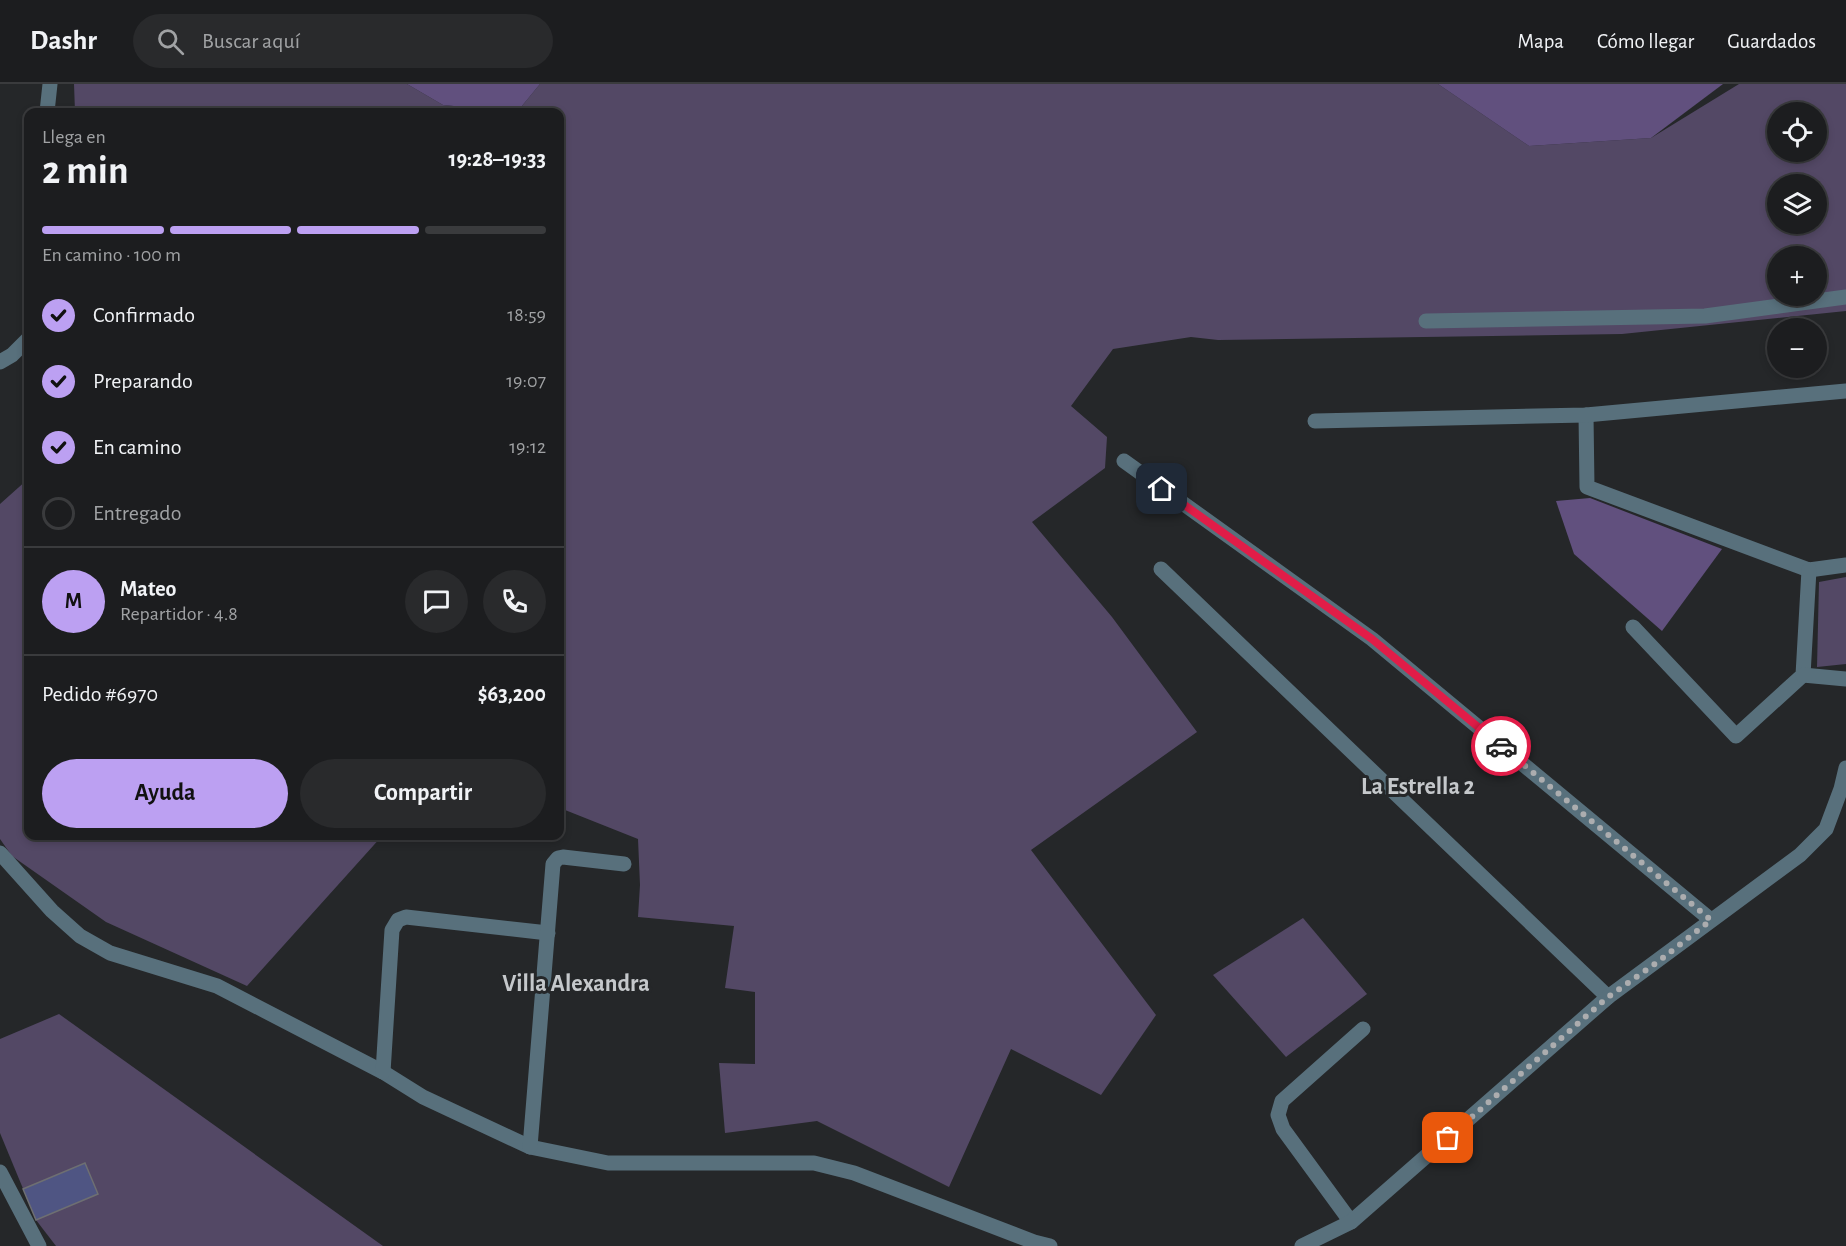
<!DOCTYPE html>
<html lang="es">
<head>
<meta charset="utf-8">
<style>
  :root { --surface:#1c1d1f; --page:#292a2c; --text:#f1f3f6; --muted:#a0a2a4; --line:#3a3b3d; --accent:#bca0f2 }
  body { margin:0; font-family:"Alegreya Sans",sans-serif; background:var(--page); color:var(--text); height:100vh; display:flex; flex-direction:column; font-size:22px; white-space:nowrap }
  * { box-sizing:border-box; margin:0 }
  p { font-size:20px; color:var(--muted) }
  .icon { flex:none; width:33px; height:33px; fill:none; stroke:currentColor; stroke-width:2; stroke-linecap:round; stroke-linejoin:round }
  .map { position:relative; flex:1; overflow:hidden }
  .side { position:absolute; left:24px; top:24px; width:540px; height:732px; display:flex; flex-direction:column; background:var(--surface); border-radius:12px; box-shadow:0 3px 9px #0003,0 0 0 2px var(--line) }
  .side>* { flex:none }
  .fabs { position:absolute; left:1767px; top:18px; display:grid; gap:12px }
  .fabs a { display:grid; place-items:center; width:60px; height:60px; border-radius:50%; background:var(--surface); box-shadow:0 3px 9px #0003,0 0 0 2px var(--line); font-size:30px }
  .pin { position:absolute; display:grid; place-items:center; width:51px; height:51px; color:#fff; margin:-26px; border-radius:12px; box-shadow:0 3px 9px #0006 }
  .courier { position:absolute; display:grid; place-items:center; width:60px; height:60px; margin:-30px; border:4px solid #e11d48; border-radius:50%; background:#fff; color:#222; box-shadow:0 2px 8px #0007 }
  .overview em { font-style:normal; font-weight:600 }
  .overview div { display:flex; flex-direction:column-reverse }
  .overview { display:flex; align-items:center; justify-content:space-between; height:102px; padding:0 18px }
  h1 { font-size:39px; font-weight:600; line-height:45px }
  .bar { display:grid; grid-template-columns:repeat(4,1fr); gap:9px 6px; align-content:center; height:72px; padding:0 18px }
  .bar i { height:8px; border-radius:4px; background:var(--line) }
  .bar .active { background:var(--accent) }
  .bar p { grid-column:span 4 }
  .line { display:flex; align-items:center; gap:15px; padding:0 18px; border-top:2px solid var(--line) }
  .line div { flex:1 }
  .round { display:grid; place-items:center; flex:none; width:63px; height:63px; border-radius:32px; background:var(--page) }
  ol { padding:0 18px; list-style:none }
  li { display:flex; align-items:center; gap:18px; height:66px }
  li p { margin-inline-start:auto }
  li .icon { padding:6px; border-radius:50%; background:var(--accent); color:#111; stroke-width:4 }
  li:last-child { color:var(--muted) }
  li i { width:33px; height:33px; border:3px solid var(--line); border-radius:50% }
  .primary-button { display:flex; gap:12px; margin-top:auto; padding:12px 18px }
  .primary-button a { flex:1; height:69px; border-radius:36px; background:var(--accent); color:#111; font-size:24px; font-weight:600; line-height:69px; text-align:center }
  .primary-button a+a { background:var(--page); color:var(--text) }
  header { display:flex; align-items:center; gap:36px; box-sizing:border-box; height:84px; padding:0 30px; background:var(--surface); border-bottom:2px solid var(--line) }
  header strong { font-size:28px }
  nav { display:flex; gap:33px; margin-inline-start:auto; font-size:21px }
  .search { width:420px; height:54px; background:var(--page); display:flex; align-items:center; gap:15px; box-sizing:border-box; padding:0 21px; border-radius:33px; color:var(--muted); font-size:22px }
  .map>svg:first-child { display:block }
  .green { fill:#534865; fill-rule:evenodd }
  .forest { fill:#61507e }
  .building { fill:#4f5583; stroke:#6e6f72; stroke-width:1.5 }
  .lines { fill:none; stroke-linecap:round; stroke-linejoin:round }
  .minor { stroke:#58707c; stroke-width:15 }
  .done { stroke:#acadaf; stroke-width:6; stroke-dasharray:0 10.8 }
  .route { stroke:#e11d48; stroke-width:8 }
  .labels { text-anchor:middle; stroke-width:6; stroke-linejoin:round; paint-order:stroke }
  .neighbourhood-label { font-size:24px; font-weight:bold; fill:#c5c8cb; stroke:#252729 }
</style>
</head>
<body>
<header>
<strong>Dashr</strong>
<div class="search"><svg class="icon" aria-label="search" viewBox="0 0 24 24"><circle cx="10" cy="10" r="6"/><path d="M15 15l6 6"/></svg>Buscar aquí</div>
<nav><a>Mapa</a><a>Cómo llegar</a><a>Guardados</a></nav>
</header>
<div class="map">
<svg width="1846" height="1162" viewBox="0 0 1846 1162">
  <rect width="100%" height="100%" fill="#252729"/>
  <g class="green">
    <path d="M74,0h333l36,21 61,7h-429z"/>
    <path d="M540,0h898l91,62 122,-8 88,-54h107v227l-224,23 -404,6 -27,-3 -78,12 -42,57 36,31 -2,31 -73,54 80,95 85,115 -166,118 125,165 -55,80 -90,-46 -62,138 -132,-66 -92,12 -6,-70 36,1v-72l-30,-4 9,-62 -96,-9 2,-32 -2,-46 -78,-31v-696h-43zM1778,28h38v40h-38zM1778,100h38v40h-38zM1778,172h38v40h-38z"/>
    <path d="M28,395v357h354l-135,150 -141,-64 -94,-66 -12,-17v-335z"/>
    <path d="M1846,493v87l-29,3 2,-85z"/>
    <path d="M1303,834l64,76 -81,63 -73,-82z"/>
    <path d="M59,930l324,232h-327l-20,-26 -36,-87v-94z"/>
  </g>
  <g class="forest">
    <path d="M407,0h133l-23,28 -74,-7z"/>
    <path d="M1438,0h285l-72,54 -122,8z"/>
    <path d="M1590,414l132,51 -60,82 -88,-77 -18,-53z"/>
  </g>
  <path class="building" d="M85,1079l13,31 -62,26 -13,-31z"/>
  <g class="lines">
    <g class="minor">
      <path d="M47,28l3,-28"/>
      <path d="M1426,237l279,-5 141,-19"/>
      <path d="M0,278l12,-7 16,-16"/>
      <path d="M1586,331l1,72 222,83 37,-5"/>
      <path d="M1315,337l271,-6 260,-24"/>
      <path d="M1124,377l248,178 339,281"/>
      <path d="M1161,485l447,428"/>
      <path d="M1633,543l103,109 67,-61 6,-105"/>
      <path d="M1803,591l43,4"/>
      <path d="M0,769l52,58 28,25 30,17 107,33 166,86 40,25 107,50 78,16h206l40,10 180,69 16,4"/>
      <path d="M383,988l9,-142 6,-10 8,-3 142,16"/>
      <path d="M530,1063l23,-283 5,-6 5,-1 61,7"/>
      <path d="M0,1088l39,74"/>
      <path d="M1351,1138l-68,-93 -5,-14 4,-14 81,-72"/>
      <path d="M1302,1162l49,-24 257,-225 192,-142 26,-26 15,-40 5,-21"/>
    </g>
  </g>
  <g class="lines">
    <path class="done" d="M1448,1054l160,-141 51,-36 52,-41 -210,-174"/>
    <path class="route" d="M1162,405l210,150 129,107"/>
  </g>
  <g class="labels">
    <g class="neighbourhood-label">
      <text x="1418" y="710">La Estrella 2</text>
      <text x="576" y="907">Villa Alexandra</text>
    </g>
  </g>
</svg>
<div class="fabs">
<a><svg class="icon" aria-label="locate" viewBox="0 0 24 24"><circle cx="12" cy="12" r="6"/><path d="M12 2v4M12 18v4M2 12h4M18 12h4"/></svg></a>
<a><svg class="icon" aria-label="layers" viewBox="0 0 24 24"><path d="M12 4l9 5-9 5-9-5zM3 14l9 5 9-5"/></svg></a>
<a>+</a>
<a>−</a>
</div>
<div class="pin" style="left:1448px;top:1054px;background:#ea580c"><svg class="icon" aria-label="bag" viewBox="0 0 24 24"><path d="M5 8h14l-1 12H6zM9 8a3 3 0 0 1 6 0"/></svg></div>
<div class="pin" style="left:1162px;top:405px;background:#1f2937"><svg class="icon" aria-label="home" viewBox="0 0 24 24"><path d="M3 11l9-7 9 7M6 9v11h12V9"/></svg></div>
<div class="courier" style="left:1501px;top:662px"><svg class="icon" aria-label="car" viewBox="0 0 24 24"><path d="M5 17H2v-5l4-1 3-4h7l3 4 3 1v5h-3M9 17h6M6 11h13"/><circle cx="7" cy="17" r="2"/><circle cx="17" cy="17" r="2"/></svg></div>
<section class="side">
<div class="overview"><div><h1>2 min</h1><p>Llega en</p></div><em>19:28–19:33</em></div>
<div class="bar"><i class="active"></i><i class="active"></i><i class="active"></i><i></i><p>En camino · 100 m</p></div>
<ol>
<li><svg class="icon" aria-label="check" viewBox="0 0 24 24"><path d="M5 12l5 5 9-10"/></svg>Confirmado<p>18:59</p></li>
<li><svg class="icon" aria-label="check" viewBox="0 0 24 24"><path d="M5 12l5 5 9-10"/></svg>Preparando<p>19:07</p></li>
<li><svg class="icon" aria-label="check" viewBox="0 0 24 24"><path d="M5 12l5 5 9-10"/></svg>En camino<p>19:12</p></li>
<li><i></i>Entregado</li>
</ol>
<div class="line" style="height:108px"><b class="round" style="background:var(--accent);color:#111">M</b><div><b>Mateo</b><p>Repartidor · 4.8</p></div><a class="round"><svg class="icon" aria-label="chat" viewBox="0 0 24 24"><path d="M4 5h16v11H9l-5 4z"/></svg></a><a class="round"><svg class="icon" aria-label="phone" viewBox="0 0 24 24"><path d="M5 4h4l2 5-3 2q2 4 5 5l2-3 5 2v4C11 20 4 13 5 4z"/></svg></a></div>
<div class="line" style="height:78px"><div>Pedido #6970</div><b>$63,200</b></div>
<div class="primary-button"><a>Ayuda</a><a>Compartir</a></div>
</section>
</div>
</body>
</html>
